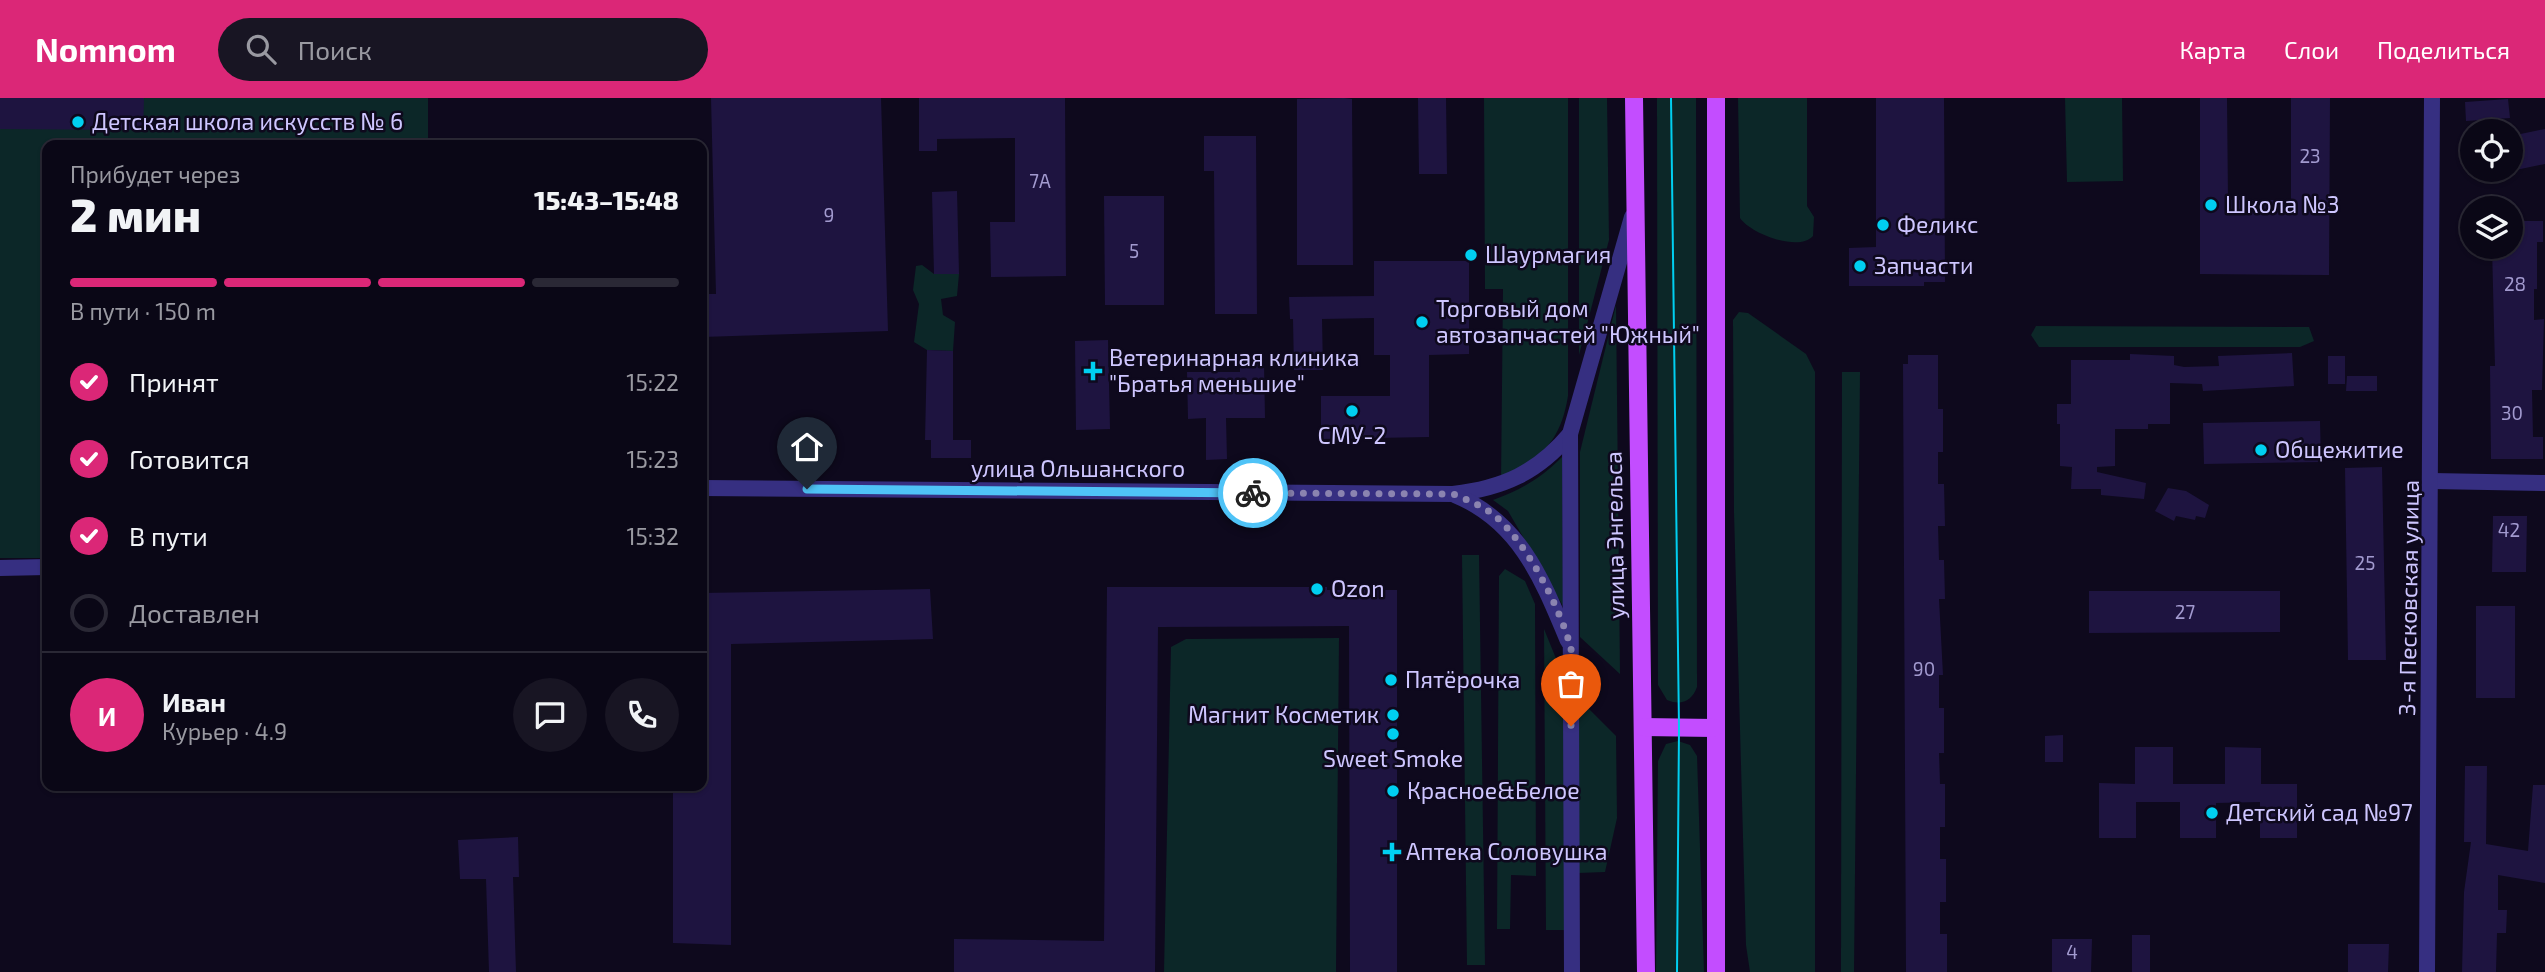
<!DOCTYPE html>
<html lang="ru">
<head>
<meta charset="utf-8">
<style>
  :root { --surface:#0a0716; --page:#181523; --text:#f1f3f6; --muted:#9999a1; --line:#2a2835; --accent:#db2777 }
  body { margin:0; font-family:"Exo 2",sans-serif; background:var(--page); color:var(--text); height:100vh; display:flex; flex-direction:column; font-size:26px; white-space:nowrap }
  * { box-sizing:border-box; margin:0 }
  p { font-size:23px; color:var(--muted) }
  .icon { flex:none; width:38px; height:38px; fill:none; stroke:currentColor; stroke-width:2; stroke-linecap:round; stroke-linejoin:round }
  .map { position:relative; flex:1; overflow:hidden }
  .sheet { position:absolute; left:42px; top:42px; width:665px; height:651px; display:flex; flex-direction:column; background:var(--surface); border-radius:14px; box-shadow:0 2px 5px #0004,0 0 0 2px var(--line) }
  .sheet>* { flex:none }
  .controls { position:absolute; left:2460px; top:21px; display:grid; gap:14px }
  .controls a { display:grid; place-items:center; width:63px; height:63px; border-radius:50%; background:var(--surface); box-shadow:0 2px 5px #0004,0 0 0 2px var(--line); font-size:35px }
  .pin { position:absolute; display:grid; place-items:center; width:60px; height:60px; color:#fff; margin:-72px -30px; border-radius:50% 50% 50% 0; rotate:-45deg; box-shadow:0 0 7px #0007 }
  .pin .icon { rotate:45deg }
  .courier { position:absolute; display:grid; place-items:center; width:70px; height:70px; margin:-35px; border:5px solid #4fc3f7; border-radius:50%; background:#fff; color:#222; box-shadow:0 2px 9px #0007 }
  .summary em { font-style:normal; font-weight:800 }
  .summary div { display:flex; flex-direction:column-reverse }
  .summary { display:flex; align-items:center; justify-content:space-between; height:119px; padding:0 28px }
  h1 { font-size:46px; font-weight:800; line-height:52px }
  .bar { display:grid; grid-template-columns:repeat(4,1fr); gap:10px 7px; align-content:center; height:84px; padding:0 28px }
  .bar i { height:9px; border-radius:5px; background:var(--line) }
  .bar .active { background:var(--accent) }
  .bar p { grid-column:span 4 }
  .line { display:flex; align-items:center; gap:18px; padding:0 28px; border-top:2px solid var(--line) }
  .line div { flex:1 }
  .round { display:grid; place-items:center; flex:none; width:74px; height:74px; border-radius:37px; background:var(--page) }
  ol { padding:0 28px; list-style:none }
  li { display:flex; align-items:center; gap:21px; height:77px }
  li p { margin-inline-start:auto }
  li .icon { padding:7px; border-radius:50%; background:var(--accent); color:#fff; stroke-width:4 }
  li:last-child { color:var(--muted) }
  li i { width:38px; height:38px; border:4px solid var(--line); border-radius:50% }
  header { display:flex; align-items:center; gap:42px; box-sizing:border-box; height:98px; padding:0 35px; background:var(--accent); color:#fff }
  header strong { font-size:33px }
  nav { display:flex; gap:38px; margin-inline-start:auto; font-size:24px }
  .search { width:490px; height:63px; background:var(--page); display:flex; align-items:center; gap:18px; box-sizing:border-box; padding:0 24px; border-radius:38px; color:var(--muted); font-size:26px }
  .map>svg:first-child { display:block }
  .green { fill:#0c2728 }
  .building { fill:#1e1440 }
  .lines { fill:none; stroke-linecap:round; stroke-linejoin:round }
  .minor { stroke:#362f81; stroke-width:16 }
  .primary { stroke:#c34dff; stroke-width:18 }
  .tram { stroke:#00cff1; stroke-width:2 }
  .done { stroke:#8b84b0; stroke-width:7; stroke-dasharray:0 12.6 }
  .route { stroke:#4fc3f7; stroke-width:9 }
  .poi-dot { fill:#00cff1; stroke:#0e091d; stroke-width:2.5 }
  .labels { text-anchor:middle; stroke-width:5; stroke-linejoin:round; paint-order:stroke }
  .number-label { font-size:19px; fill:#a29acf }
  .poi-label { font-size:23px; fill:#cec6ff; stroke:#0e091d; text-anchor:start }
  .street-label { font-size:23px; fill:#cec6ff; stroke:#0e091d }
</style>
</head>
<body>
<header>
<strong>Nomnom</strong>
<div class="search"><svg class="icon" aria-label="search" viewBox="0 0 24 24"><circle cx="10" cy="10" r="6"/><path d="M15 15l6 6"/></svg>Поиск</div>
<nav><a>Карта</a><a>Слои</a><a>Поделиться</a></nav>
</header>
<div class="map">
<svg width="2545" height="874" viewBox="0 0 2545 874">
  <rect width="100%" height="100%" fill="#0e091d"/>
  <g class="green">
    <path d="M0,0h428v47h-381v413h-47z"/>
    <path d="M1484,0h84v298c-8,49 -28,60 -67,86l2,-193h-18z"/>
    <path d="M1579,0h28l2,142 -30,115z"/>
    <path d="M1657,0h39l1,589c-5,14 -16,19 -30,13l-9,-15z"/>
    <path d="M1738,0h69v108l7,11 -1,19c-14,16 -62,-2 -73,-18z"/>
    <path d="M2065,0h57l1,83 -56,1z"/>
    <path d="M922,167l12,9h25l-2,22 -16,3 2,16 12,7 -2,29 -26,-1 -13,-8 5,-38 -6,-14 3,-24z"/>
    <path d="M1616,207l4,369 -40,-37v-185z"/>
    <path d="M1739,214l9,1 58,41 9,18v600h-65l-4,-27 -12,-433 -1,-192z"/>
    <path d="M2036,228l273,1 5,14 -14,6h-261l-8,-12z"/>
    <path d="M1842,274h18l-6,600h-13z"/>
    <path d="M1562,359l1,149 -55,-95 -15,-11c28,-10 48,-22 69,-43z"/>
    <path d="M1462,457h17l6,410h-18z"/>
    <path d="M1505,471l20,12 10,23 1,272 -25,-1 -1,54h-13l2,-353z"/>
    <path d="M1544,531l22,54 2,247h-22z"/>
    <path d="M1339,540l-3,334h-172l7,-325 15,-8z"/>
    <path d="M1578,600l38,38 1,82 -12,54 -27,1z"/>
    <path d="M1678,643l12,4 7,11 7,216h-48l2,-211 8,-17z"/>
  </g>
  <g class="building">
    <path d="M0,0h144l-1,32 -143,-1z"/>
    <path d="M711,0h170l7,233 -186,6v-43h14z"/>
    <path d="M919,0h146l1,178 -75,1 -1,-55h25v-84l-78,1v12h-18z"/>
    <path d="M1344,0l8,1 1,166h-56v-166z"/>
    <path d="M1418,0h28l1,76h-28z"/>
    <path d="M1876,0h68l1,184h-21v4h-75v-38l27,-1z"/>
    <path d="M2200,0h27l1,102h63v-102h39l-1,177 -129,-1z"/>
    <path d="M2508,1l2,19 -44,3 -1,-19z"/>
    <path d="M2545,31v35l-34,7v-35z"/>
    <path d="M1204,38h52l1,178h-42l-1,-143h-10z"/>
    <path d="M957,93l2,83h-25l-2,-82z"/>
    <path d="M1104,98h60v109h-59z"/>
    <path d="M2511,123h32v21h-6v47h-3v31l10,-1 -2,71h-10l1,47h10v22h-52l-1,-93h5l-3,-119h19z"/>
    <path d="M1374,163h95v93l-40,1v82l-108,2v-43h69v-41h-16v-37l-52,1 1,51h-29l-1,-51h-3l-1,-22 85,-1z"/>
    <path d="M1108,242l2,89 -34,1 -1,-89z"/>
    <path d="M927,252l26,1v89h18v18h-40v-18h-6z"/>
    <path d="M2292,255l2,33 -91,5 -1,-7 -32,-1v41h-22v5h-33v37l-18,1v5l49,11 -2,16 -43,-4v-6h-30l1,-22 -12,-1v-42h-3v-20h14v-44h59v-6l44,2v9l10,2 35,-1 -1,-10z"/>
    <path d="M1908,257h30v54h5v43h-5v32h6l1,42h-7l1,34h5l1,39h-6l4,76h-4v33h5v45h-5l1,31h5v43h-5v32h6v43h-6v32h7v38h-41l-3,-608h5z"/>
    <rect x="2328" y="258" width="17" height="28"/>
    <path d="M1264,265l1,55h-39l1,41 -21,1v-42l-18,1 -1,-47h53v-8z"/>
    <path d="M2347,278h30v15h-31z"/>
    <path d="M2320,323l1,41 -117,2 -1,-41z"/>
    <path d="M2382,369l4,193h-38l-3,-192z"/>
    <path d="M2168,390l18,3 23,14 -4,13 -9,-2 -1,4 -19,-4 -2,5 -19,-10z"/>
    <path d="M2493,418h34l-1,56h-34z"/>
    <path d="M1107,489h220v3h70v382h-47l-1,-346 -191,1 -3,345h-201v-33l150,2z"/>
    <path d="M930,491l3,50 -202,5v301l-58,-2v-157h29v-193z"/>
    <path d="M2089,493h191v41l-191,1z"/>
    <rect x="2476" y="508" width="39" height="92"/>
    <path d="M2063,637v27h-18v-26z"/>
    <path d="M2135,649h38v37h52v-37l36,1v36h36v54h-37v-36l-44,1v35h-36v-36h-44v36h-37v-55l36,1z"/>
    <path d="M2465,668h22l-1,78 42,7 5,-66h12v98l-47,-8v35h9l-1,23h-9l-1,39h-34l2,-80 7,-50h-7z"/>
    <path d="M518,739l1,40h-6l3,95h-27l-3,-93h-26l-2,-39z"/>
    <rect x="2132" y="837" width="18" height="37"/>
    <path d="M2052,841h40l-1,33h-39z"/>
    <path d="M2348,846h41l-1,28h-40z"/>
  </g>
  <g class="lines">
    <g class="minor">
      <path d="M2432,383l113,2"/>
      <path d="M702,390l751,6c50,-6 84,-21 117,-60"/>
      <path d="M1455,397c65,27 87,84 113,146"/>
      <path d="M0,470l47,-1"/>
      <path d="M1572,874l-2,-538 62,-217"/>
      <path d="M2427,874l5,-874"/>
    </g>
    <g class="primary">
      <path d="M1634,0l12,874"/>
      <path d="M1716,0v874"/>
      <path d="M1643,629l71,1"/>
    </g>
    <path class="tram" d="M1671,0l8,630 -2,244"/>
  </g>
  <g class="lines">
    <path class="done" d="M1253,395l200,1c15,6 30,12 42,22 32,27 64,90 75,129 6,21 1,58 1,81"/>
    <path class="route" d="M807,391l446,4"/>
  </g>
  <g class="poi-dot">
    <circle cx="78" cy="24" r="7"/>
    <circle cx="2211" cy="107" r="7"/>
    <circle cx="1883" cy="127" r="7"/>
    <circle cx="1471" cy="157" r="7"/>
    <circle cx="1860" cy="168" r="7"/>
    <circle cx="1422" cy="224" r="7"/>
    <path d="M1089.5 262.5h7v7h7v7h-7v7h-7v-7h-7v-7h7z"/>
    <circle cx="1352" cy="313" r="7"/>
    <circle cx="2261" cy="352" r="7"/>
    <circle cx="1317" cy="491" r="7"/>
    <circle cx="1391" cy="582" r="7"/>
    <circle cx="1393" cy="617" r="7"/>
    <circle cx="1393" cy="636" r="7"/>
    <circle cx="1393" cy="693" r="7"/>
    <circle cx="2212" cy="715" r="7"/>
    <path d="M1388.5 743.5h7v7h7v7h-7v7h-7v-7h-7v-7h7z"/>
  </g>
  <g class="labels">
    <g class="number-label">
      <text x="2310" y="65">23</text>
      <text x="1040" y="90">7А</text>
      <text x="829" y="124">9</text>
      <text x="1134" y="160">5</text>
      <text x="2515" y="193">28</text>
      <text x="2512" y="322">30</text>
      <text x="2509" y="439">42</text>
      <text x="2365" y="472">25</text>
      <text x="2185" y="521">27</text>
      <text x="1924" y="578">90</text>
      <text x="2072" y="861">4</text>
    </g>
    <g class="poi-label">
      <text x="92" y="32">Детская школа искусств № 6</text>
      <text x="2225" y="115">Школа №3</text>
      <text x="1897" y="135">Феликс</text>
      <text x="1485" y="165">Шаурмагия</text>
      <text x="1874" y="176">Запчасти</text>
      <text x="1436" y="219">Торговый дом<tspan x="1436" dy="26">автозапчастей "Южный"</tspan></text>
      <text x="1109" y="268">Ветеринарная клиника<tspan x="1109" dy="26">"Братья меньшие"</tspan></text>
      <text x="1352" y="346" text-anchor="middle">СМУ-2</text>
      <text x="2275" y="360">Общежитие</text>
      <text x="1331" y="499">Ozon</text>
      <text x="1405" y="590">Пятёрочка</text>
      <text x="1379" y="625" text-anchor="end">Магнит Косметик</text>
      <text x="1393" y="669" text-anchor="middle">Sweet Smoke</text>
      <text x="1407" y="701">Красное&amp;Белое</text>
      <text x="2226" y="723">Детский сад №97</text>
      <text x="1406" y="762">Аптека Соловушка</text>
    </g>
    <g class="street-label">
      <text x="1078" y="379">улица Ольшанского</text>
      <text transform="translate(1615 437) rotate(-91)" y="8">улица Энгельса</text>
      <text transform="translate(2409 500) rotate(-89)" y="8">3-я Песковская улица</text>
    </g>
  </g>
</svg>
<div class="controls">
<a><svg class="icon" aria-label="locate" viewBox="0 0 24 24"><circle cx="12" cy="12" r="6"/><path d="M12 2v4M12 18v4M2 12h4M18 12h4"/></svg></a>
<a><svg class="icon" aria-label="layers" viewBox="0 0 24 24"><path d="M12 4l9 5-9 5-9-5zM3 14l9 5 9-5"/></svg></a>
</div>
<div class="pin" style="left:1571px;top:628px;background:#ea580c"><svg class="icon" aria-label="bag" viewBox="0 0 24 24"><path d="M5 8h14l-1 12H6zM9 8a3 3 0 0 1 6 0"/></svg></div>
<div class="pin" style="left:807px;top:391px;background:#1f2937"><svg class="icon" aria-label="home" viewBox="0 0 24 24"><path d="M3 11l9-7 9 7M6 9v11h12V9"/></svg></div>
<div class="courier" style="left:1253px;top:395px"><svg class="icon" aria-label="bike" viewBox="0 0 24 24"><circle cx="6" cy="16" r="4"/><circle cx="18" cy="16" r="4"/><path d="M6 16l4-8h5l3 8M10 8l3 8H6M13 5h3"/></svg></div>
<section class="sheet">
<div class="summary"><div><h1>2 мин</h1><p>Прибудет через</p></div><em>15:43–15:48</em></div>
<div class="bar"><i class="active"></i><i class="active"></i><i class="active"></i><i></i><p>В пути · 150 m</p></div>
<ol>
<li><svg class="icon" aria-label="check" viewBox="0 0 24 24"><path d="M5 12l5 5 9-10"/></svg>Принят<p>15:22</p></li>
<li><svg class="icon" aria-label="check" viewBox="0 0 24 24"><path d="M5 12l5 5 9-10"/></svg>Готовится<p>15:23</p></li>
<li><svg class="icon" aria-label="check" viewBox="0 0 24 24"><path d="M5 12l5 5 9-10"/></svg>В пути<p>15:32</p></li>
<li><i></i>Доставлен</li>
</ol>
<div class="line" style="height:126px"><b class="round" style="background:var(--accent);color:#fff">И</b><div><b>Иван</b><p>Курьер · 4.9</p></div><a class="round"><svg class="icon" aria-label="chat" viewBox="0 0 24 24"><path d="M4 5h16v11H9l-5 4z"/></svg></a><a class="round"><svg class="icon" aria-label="phone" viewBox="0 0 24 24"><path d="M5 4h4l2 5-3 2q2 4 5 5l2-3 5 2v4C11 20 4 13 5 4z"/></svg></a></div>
</section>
</div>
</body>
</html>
